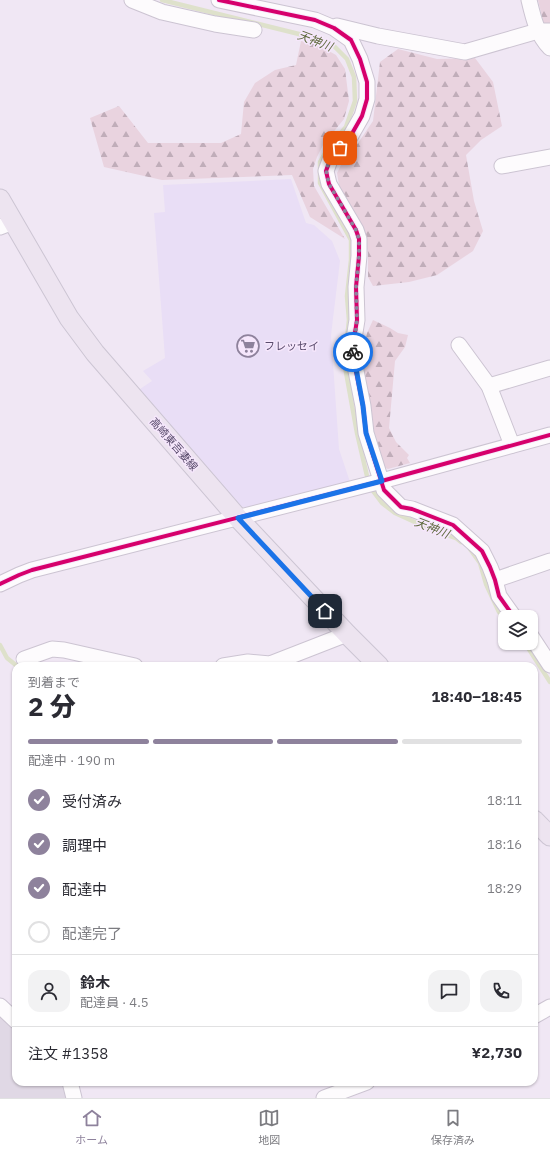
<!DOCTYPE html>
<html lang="ja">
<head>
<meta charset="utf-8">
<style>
  :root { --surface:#fff; --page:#f2f2f3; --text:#2b2b33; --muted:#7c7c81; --line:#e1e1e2; --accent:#8e829c }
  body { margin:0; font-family:"IBM Plex Sans","Noto Sans JP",sans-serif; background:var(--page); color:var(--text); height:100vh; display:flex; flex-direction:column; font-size:15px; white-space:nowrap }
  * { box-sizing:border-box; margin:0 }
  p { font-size:13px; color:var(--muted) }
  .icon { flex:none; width:22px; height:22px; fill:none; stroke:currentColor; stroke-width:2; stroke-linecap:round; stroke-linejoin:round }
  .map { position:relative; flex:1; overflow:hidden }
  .drawer { position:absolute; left:12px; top:662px; width:526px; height:424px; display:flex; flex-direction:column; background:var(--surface); border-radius:12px; box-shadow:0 1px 3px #0004 }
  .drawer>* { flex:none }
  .fabs { position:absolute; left:498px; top:610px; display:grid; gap:8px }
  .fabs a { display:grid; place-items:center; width:40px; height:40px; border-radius:8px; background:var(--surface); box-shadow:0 1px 3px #0004; font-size:20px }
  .pin { position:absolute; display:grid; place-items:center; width:34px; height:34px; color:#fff; margin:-17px; border-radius:8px; box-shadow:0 2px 6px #0006 }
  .courier { position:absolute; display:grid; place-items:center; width:40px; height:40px; margin:-20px; border:3px solid #1a73e8; border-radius:50%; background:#fff; color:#222; box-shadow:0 1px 5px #0007 }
  .summary em { font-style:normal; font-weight:800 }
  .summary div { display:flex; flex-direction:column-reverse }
  .summary { display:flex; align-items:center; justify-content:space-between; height:68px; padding:0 16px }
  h1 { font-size:26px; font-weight:800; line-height:30px }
  .bar { display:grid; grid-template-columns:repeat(4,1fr); gap:6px 4px; align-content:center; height:48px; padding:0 16px }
  .bar i { height:5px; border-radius:3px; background:var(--line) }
  .bar .current { background:var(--accent) }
  .bar p { grid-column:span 4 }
  .line { display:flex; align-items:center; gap:10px; padding:0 16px; border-top:1px solid var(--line) }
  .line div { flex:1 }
  .round { display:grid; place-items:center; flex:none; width:42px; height:42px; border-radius:12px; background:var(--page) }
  ol { padding:0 16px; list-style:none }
  li { display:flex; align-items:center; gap:12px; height:44px }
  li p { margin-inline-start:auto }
  li .icon { padding:4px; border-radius:50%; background:var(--accent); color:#fff; stroke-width:4 }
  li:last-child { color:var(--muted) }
  li i { width:22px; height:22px; border:2px solid var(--line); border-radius:50% }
  .tabs { display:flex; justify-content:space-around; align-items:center; height:56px; border-top:1px solid var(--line); background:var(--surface); font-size:11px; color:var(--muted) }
  .tabs a { display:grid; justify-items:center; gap:2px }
  .tabs .current { color:var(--accent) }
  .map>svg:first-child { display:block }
  .commercial { fill:#e9def6 }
  .industrial { fill:#e0d8e5 }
  .forest { fill:url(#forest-firs) }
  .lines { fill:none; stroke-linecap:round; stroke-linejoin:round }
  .stream { stroke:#dee1cb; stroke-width:4.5 }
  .minor-casing { stroke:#ccc4d2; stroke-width:17 }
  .major-casing { stroke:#ccc5d3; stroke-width:21 }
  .minor { stroke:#fdfbfd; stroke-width:15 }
  .major { stroke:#ede4f0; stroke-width:19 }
  .cycleway-casing { stroke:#f6e7fc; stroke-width:6 }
  .cycleway { stroke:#d6006c; stroke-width:4 }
  .done { stroke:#8e829c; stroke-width:4; stroke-dasharray:0 7.2 }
  .route { stroke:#1a73e8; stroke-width:5 }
  .labels { text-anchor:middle; stroke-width:3; stroke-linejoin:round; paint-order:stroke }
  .poi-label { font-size:11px; fill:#5a4c6d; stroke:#f6e7fc; text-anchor:start }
  .street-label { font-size:11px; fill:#5a4c6d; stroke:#f6e7fc }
  .water-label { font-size:12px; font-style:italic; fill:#606b3f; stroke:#f6e7fc }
</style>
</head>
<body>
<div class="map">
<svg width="550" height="1098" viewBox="0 0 550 1098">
  <defs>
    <pattern id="forest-firs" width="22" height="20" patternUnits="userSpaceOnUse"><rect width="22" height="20" fill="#e9d3df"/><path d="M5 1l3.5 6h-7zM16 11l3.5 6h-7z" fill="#c0adb9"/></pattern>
  </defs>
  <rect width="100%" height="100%" fill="#f0e7f4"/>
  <path class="commercial" d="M291,179l15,44 8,2 18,16 8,20 -9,74 8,114 11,33 -98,27 -13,-3 -102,-115 15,-10 -9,-10 22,-13 -11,-145 11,-1 -2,-27z"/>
  <path class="industrial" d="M0,1012l16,15v55h49l5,16h-70z"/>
  <g class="forest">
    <path d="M538,0h12v25h-6z"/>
    <path d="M301,41l17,4 18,10 9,14 4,32 -5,18 -21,26 -6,12 -4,12 1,17 31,53 -35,-22 -18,-42 -130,5 -58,-13 -14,-49 29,-12 29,37h73l20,-9 3,-32 11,-19 20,-13 21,-5z"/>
    <path d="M398,49l39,10 38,-1 18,24 9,44 -21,14 -15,15 8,46 9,30 -10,20 -36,24 -28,7 -36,4 -5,-9v-24l-6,-26 -10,-20 -12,-16 -3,-18 5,-10 12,-14 19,-28 7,-59z"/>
    <path d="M373,320l17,8 8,5 10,2 -3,12 -10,14 -6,67 7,14 13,13 -2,3 3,5 -22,6 -5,-2 -13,-35 -10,-63 7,-36z"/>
  </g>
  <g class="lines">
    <g class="stream">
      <path d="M162,0l149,37 23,9 13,13 7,18 1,24 -9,26 -18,21 -8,14v21l31,57v20l-4,36 2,24 -2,19"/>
      <path d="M346,348l-2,13 13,72 10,43 6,15 9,12 13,10 35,16 26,9 5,4"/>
      <path d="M470,549l10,14 6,21 13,28 6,6"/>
      <path d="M525,643l25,39"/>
      <path d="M0,645l7,13 10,8"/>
    </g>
    <g class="minor-casing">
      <g id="minor">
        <path d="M132,0l30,12 53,12 39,6"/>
        <path d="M219,0l96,20 19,8 17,12 9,19 7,23v17l-5,17 -12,21 -20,23 -4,11 3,13 27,46 3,9v17l-3,31 1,33 -5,31 11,55 3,27 18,57 17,17 11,2 41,16 29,26 8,16 5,13 4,16 15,21"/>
        <path d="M529,0c4,17 8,35 21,48"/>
        <path d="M337,26l41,10 87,16 73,-21h12"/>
        <path d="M502,166l48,-9"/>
        <path d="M0,227l13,-5"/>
        <path d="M459,345l30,41 23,59"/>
        <path d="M489,386l61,-18"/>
        <path d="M495,580l55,-19"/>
        <path d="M0,584l19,-9 13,-5 346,-88 172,-47"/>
        <path d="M531,636l19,29"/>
        <path d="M24,659l28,-10 12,1 71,16"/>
        <path d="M223,666l25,-4 22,2 77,-30"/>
        <path d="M0,1006l16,15"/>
        <path d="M534,1016l16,-9"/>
        <path d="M70,1082l4,16"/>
        <path d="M324,1098l43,-16"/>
      </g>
    </g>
    <g class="major-casing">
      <g id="major">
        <path d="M0,199l69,119 26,35 143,165 109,116 32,32"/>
        <path d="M534,820l16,16"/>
      </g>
    </g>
    <use href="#minor" class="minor"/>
    <use href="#major" class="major"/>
    <g class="cycleway-casing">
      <g id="cycleway">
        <path d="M219,0l96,20 19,8 17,12 9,19 7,23v17l-5,17 -12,21 -20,23 -4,11 3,13 27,46 3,9v17l-3,31 1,33 -5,31 11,55 3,27 18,57 17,17 11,2 41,16 29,26 8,16 5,13 4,16 15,21"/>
        <path d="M0,584l19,-9 13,-5 346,-88 172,-47"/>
      </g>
    </g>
    <use href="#cycleway" class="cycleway"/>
  </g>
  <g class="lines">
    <path class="done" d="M340,148l-10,12 -4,10 3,14 27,46 3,9v17l-3,31 1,33 -4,32"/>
    <path class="route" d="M325,611l-87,-93 144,-37 -16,-48 -3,-27 -10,-54"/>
  </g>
  <defs>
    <g id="supermarket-ring" transform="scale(1.15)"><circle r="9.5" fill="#f6e7fc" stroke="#8e829c" stroke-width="1.5"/><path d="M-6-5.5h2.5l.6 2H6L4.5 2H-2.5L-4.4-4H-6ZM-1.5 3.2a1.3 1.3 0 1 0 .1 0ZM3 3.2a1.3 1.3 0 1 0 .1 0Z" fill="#8e829c"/></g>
  </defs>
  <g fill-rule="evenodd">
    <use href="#supermarket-ring" x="248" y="346"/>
  </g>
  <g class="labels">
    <g class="poi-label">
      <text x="264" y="350">フレッセイ</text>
    </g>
    <g class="street-label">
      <text transform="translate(174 444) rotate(49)" y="4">高崎東吾妻線</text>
    </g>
    <g class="water-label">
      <text transform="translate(315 41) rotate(21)" y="4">天神川</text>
      <text transform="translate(432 528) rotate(22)" y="4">天神川</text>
    </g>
  </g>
</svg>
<div class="fabs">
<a><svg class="icon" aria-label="layers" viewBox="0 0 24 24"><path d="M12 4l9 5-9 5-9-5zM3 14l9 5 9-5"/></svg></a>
</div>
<div class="pin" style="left:340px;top:148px;background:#ea580c"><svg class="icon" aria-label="bag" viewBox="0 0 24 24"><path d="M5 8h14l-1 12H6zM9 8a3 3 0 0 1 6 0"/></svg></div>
<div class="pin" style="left:325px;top:611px;background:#1f2937"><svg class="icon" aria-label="home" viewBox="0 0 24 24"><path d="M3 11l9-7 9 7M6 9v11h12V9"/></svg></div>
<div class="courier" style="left:353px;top:352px"><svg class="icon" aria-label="bike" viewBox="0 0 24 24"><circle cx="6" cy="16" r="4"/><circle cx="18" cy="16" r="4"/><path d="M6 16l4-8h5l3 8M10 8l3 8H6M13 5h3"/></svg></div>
<section class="drawer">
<div class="summary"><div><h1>2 分</h1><p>到着まで</p></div><em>18:40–18:45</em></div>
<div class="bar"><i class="current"></i><i class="current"></i><i class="current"></i><i></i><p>配達中 · 190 m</p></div>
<ol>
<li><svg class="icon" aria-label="check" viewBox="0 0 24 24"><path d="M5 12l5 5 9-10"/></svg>受付済み<p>18:11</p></li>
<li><svg class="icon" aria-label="check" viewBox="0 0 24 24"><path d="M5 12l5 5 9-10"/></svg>調理中<p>18:16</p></li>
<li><svg class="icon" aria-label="check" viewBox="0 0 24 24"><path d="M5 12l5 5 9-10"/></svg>配達中<p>18:29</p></li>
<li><i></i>配達完了</li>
</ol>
<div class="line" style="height:72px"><a class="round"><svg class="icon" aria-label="person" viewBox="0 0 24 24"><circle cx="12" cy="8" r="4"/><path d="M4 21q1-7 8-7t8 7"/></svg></a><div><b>鈴木</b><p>配達員 · 4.5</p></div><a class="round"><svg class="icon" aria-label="chat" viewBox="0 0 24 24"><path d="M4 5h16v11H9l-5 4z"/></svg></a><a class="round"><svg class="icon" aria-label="phone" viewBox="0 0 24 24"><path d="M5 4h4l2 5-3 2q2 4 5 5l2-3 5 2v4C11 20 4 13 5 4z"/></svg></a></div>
<div class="line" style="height:52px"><div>注文 #1358</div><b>¥2,730</b></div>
</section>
</div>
<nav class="tabs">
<a class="current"><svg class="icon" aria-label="home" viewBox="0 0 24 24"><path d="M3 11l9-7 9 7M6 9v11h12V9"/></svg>ホーム</a>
<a><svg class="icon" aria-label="map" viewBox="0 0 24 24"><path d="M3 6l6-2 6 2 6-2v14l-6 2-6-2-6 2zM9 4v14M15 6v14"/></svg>地図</a>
<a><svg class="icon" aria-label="saved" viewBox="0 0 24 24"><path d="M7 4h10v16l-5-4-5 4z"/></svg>保存済み</a>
</nav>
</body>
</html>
